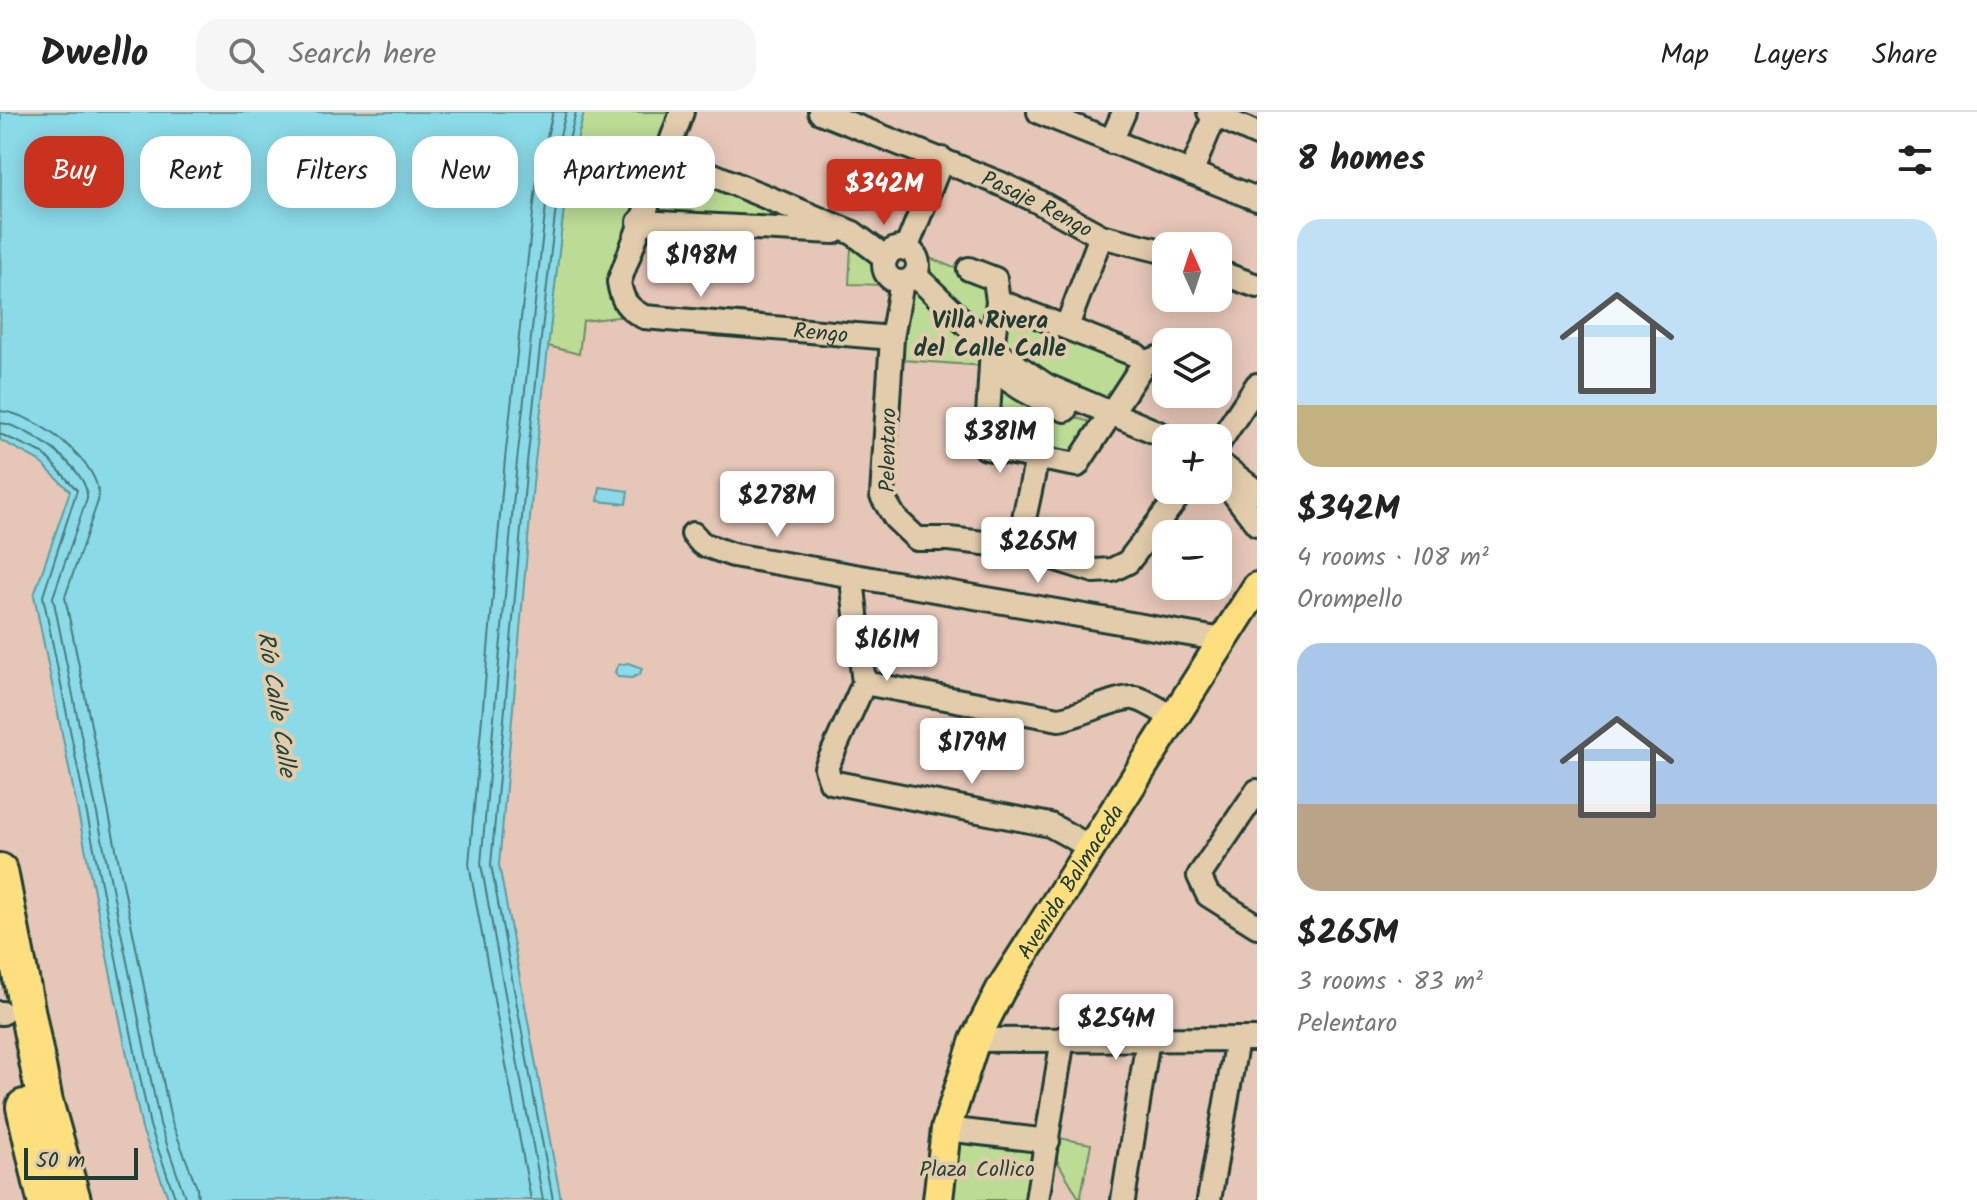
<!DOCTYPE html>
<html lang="en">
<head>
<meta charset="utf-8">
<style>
  :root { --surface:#fff; --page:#f6f6f6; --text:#222; --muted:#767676; --line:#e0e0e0; --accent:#c8321e }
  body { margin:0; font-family:Kalam,sans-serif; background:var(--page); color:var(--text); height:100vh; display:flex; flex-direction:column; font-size:30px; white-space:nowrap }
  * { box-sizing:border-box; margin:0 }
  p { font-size:26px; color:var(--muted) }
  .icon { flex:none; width:44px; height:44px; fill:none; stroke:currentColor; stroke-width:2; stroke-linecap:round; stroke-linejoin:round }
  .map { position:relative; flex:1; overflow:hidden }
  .details { display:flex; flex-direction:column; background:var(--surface); width:720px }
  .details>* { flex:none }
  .hud { position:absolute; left:24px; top:24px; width:760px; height:72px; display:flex; gap:16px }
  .needle { width:52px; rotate:357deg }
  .controls { position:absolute; left:1152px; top:120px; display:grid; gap:16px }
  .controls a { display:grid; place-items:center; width:80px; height:80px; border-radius:16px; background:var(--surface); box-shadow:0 4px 20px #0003; font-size:40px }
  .scale { position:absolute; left:24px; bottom:20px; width:114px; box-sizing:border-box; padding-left:8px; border:4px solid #1f3d34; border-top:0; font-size:22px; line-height:28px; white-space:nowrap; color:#1f3d34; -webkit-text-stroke:6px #e3ccac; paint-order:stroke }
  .price { position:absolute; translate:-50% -68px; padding:0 18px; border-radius:8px; background:#fff; color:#222; font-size:26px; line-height:52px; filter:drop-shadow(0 2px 4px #0008) }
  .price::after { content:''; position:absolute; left:50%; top:48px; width:24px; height:18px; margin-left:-12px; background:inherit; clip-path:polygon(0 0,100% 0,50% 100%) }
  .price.on { background:var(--accent); color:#fff }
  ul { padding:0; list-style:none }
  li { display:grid; align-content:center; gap:16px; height:424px; padding:0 40px }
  li span { display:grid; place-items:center; height:248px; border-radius:24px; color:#555 }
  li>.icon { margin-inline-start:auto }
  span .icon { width:144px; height:144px; fill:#fffc; stroke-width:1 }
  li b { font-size:34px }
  h2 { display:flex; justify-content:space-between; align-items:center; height:96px; padding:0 40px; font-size:34px }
  .chip { padding:0 28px; border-radius:24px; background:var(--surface); box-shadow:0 4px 20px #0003; font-size:28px; line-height:72px }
  .chip.on { background:var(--accent); color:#fff }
  header { display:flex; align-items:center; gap:48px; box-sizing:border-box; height:112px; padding:0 40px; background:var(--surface); border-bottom:2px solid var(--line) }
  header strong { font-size:38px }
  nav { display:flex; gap:44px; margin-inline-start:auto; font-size:28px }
  .search { width:560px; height:72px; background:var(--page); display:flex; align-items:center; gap:20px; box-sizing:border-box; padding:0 28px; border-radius:24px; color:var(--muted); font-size:30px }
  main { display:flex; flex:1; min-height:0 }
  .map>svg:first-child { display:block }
  .green { fill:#bcdc95; stroke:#6e8c64; stroke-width:2 }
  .water { fill:#8bdae8; stroke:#609ba0; stroke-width:2 }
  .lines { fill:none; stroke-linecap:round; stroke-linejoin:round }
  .shore { stroke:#4a7c7c; stroke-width:2 }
  .minor-casing { stroke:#1f3d34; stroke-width:28 }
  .major-casing { stroke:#1f3d34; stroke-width:34 }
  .highway-casing { stroke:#1f3d34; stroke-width:40 }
  .minor { stroke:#e3ccac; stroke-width:22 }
  .major { stroke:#fedf80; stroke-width:28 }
  .highway { stroke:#fedf80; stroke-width:34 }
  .labels { text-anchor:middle; stroke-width:8; stroke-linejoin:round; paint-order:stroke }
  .street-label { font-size:22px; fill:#1f3d34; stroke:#e3ccac }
  .park-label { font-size:22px; fill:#274539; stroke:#e3ccac }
  .neighbourhood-label { font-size:24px; font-weight:bold; fill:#1f3d34; stroke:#e3ccac }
  .water-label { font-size:24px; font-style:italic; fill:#24453d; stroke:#e3ccac }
</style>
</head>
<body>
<header>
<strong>Dwello</strong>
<div class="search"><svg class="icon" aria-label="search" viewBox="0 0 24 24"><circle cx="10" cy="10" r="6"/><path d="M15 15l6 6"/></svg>Search here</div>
<nav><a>Map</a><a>Layers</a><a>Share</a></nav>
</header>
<main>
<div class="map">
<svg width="1257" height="1088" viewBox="0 0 1257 1088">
  <rect width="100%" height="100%" fill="#e6c6b7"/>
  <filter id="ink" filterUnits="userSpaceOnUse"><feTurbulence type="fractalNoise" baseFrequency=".0125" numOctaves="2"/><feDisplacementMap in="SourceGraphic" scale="16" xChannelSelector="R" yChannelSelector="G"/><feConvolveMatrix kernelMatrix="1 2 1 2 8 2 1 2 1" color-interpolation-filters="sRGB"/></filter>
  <g filter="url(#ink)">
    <!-- green -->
    <g class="green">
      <polygon points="584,0 673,0 611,170 627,204 583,209 579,242 548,234 567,69"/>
      <polygon points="668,55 806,111 659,106 654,97"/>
      <polygon points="851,135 873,145 876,164 884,173 849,172"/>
      <polygon points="922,143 989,170 984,217 923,161"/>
      <polygon points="911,175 981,245 986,254 903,248 906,179"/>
      <polygon points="1002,195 1137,254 1111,294 1062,276 999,236"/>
      <path d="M 997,264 C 1028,284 1058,303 1095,311 L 1075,345 L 993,330 Z"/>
      <polygon points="1054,1025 1091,1032 1080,1088 1051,1038"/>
      <polygon points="947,1028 1036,1033 1030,1088 948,1088"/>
    </g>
    <!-- water -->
    <g class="water">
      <polygon points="1,0 584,0 567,69 535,350 499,753 561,1088 169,1088 142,1017 34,483 70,379 38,348 0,328"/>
      <polygon points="600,375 628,379 626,392 598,389"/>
      <polygon points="628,551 642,556 640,562 632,566 618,565 615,560 618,553"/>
    </g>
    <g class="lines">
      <!-- shore -->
      <g class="shore">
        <path d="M 0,299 C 34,301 105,351 98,389 L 65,485 L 171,1008 L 197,1076 L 198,1088"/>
        <path d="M 0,311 C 26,313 90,357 87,386 L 53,485 L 160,1012 L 186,1088"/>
        <polyline points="0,322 43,341 77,378 43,484 150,1014 176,1088"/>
        <polyline points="531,1088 469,752 505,347 537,66 553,0"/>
        <polyline points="543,1088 481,752 517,349 549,67 566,0"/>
        <polyline points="553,1088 491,753 527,350 559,68 576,0"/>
      </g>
      <!-- minor casing -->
      <g class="minor-casing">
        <g id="minor">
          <path id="s1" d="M 682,0 L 619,170 C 622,189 627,196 644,205 L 892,226"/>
          <path id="s2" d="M 820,0 L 999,71 L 1035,88 L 1101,124 L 1166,140"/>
          <polyline points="1039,0 1257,87"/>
          <polyline points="1209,0 1257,22"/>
          <polyline points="1111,30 1124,0"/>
          <polyline points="665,43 853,121 886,146"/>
          <polyline points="1191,61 1215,3"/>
          <polyline points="639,110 834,120"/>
          <circle cx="901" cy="153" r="17"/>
          <polyline points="906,137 942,47"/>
          <polyline points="969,157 995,167 998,189 992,237 986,336 1077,353 1144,251 1136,243 998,189"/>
          <polyline points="1218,160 1257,174"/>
          <polyline points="915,163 992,237 1047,274 1170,326"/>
          <polyline points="902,170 892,226 882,384 895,406 917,427 949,427 1018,435 1094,459 1112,458 1128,450 1183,378"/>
          <polyline points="1067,214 1101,124"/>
          <polyline points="1144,251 1166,243"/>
          <path d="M 991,254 C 1013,274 1037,287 1065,298"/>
          <polyline points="1218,332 1257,273"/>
          <polyline points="1218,350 1257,380"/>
          <polyline points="1218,361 1257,412"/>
          <polyline points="693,422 702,432 733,443 1223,528"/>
          <polyline points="1018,435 1037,346"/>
          <polyline points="853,476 864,571 826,656 831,670 1050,713 1092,736"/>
          <path d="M 864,571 L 1059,607 C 1079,604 1119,584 1134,586 C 1147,588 1162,600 1174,606"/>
          <polyline points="1257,679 1199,764 1208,783 1257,814"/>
          <polyline points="0,901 2,901"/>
          <polyline points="975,928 1257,927"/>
          <polyline points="946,1017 1048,1029"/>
          <polyline points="1037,1088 1063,926"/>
          <polyline points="1123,1088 1148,927"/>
          <polyline points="1209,1088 1237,927"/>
        </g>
      </g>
      <!-- major casing -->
      <g class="major-casing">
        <g id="major">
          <path id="s3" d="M 938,1088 L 946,1017 L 975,928 L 1001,877 L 1257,475"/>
        </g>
      </g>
      <!-- highway casing -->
      <g class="highway-casing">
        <g id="highway">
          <polyline points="0,759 45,990 73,1088"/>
          <polyline points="24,995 45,1088"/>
        </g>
      </g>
      <!-- minor -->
      <use href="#minor" class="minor"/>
      <!-- major -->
      <use href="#major" class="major"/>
      <!-- highway -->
      <use href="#highway" class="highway"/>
    </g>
  </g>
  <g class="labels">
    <!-- street labels -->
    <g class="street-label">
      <text dy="8" stroke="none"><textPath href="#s2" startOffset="236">Pasaje Rengo</textPath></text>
      <text dy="8" stroke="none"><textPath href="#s1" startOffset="404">Rengo</textPath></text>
      <text transform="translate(887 338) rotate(-89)" y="8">Pelentaro</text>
      <text dy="8" stroke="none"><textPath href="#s3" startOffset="350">Avenida Balmaceda</textPath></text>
    </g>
    <!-- park labels -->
    <g class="park-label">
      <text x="977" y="1064">Plaza Collico</text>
    </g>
    <!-- neighbourhood labels -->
    <g class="neighbourhood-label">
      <text x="990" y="216">Villa Rivera<tspan x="990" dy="28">del Calle Calle</tspan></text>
    </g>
    <!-- water labels -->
    <g class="water-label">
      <text transform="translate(277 592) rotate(81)" y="8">Río Calle Calle</text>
    </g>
  </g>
</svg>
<div class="controls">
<a><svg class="needle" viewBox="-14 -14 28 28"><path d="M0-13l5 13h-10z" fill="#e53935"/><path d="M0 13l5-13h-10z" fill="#767676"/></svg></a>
<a><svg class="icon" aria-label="layers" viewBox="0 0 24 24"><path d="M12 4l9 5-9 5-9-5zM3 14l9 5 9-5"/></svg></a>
<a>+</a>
<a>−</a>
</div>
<div class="scale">50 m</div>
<b class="price on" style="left:884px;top:115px">$342M</b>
<b class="price" style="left:701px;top:187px">$198M</b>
<b class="price" style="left:1000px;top:363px">$381M</b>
<b class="price" style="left:777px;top:427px">$278M</b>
<b class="price" style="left:1038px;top:473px">$265M</b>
<b class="price" style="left:887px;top:571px">$161M</b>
<b class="price" style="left:972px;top:674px">$179M</b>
<b class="price" style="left:1116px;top:950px">$254M</b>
<div class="hud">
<a class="chip on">Buy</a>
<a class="chip">Rent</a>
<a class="chip">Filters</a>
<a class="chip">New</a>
<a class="chip">Apartment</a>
</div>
</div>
<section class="details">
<h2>8 homes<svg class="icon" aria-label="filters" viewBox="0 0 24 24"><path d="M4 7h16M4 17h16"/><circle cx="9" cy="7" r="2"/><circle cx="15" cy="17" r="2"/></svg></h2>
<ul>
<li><span style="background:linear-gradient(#bfe0f5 75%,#c2b280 0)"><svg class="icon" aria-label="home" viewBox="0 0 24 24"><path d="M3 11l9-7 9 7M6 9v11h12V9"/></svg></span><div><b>$342M</b><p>4 rooms · 108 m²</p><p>Orompello</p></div></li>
<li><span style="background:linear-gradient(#a9c7e8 65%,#b9a48a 0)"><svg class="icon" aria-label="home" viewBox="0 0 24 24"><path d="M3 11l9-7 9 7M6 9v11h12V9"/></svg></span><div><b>$265M</b><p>3 rooms · 83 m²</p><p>Pelentaro</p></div></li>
</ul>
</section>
</main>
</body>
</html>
